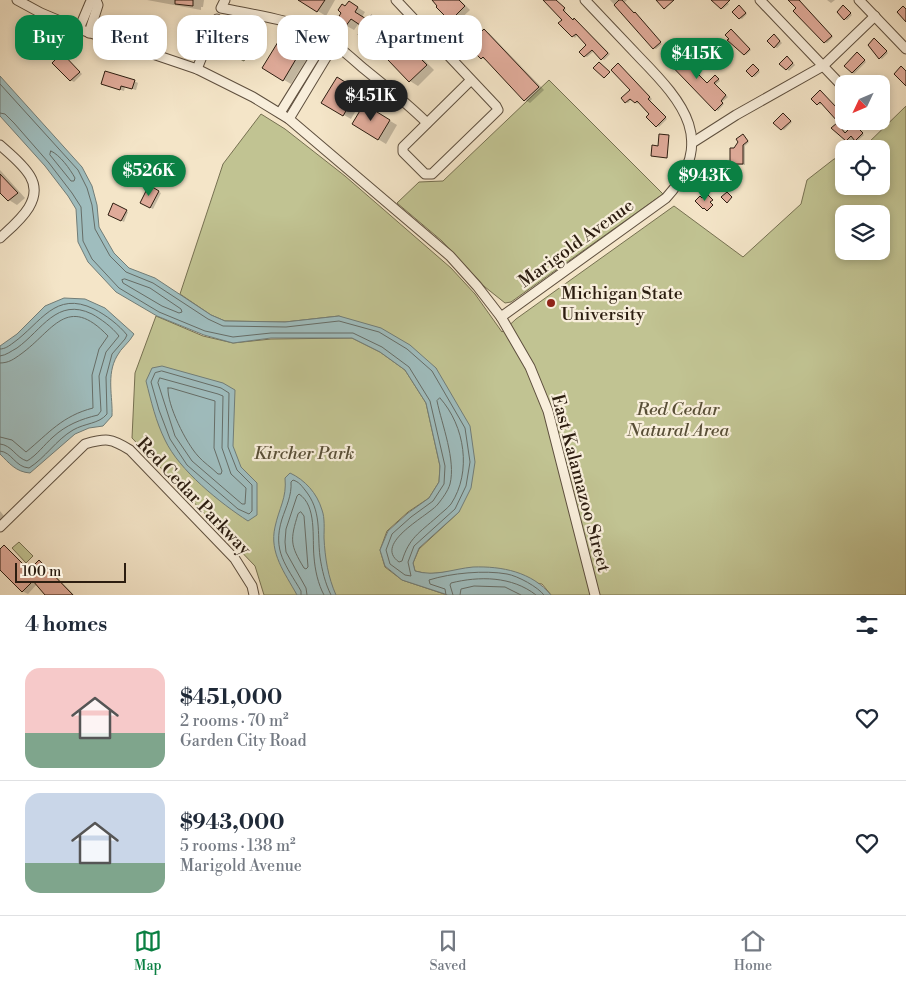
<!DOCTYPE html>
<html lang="en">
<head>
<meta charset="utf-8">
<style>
  :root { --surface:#fff; --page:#f6f6f7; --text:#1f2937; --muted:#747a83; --line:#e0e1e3; --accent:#0b8043 }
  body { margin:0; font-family:"Libre Bodoni",serif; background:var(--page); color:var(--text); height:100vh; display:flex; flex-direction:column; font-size:19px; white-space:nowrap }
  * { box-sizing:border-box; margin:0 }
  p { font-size:16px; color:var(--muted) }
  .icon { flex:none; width:28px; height:28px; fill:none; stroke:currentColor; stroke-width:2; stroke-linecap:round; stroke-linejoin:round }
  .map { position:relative; height:595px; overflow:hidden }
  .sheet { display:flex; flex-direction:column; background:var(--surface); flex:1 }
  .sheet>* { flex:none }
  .guide { position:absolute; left:15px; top:15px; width:500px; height:45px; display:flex; gap:10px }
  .needle { width:32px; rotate:226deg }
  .buttons { position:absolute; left:835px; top:75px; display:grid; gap:10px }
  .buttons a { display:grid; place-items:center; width:55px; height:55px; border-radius:10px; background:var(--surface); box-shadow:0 2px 8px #0003; font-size:25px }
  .scale { position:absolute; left:15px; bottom:12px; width:111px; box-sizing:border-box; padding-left:5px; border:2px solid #2c1d10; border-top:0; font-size:14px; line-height:18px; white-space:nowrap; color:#2c1d10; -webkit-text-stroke:4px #f8eedb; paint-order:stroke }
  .price { position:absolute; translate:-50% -42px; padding:0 11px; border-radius:18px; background:var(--accent); color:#fff; font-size:16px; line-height:32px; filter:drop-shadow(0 1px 2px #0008) }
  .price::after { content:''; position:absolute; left:50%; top:30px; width:15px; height:11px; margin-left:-8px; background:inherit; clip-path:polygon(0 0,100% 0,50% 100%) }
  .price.current { background:#222; color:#fff }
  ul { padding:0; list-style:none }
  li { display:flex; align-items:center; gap:15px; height:125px; padding:0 25px }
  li+li { border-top:1px solid var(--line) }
  li span { display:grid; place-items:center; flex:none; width:140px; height:100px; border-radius:15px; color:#555 }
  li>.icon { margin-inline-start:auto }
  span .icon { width:60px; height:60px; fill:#fffc; stroke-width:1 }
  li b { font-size:21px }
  h2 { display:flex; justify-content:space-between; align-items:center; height:60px; padding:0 25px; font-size:21px }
  .pill { padding:0 18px; border-radius:15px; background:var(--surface); box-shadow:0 2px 8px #0003; font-size:18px; line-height:45px }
  .pill.current { background:var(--accent); color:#fff }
  .dock { display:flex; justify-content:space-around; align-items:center; height:70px; border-top:1px solid var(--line); background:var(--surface); font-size:14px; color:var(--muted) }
  .dock a { display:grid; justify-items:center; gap:2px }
  .dock .current { color:var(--accent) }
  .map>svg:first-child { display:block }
  .green { fill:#c1c392; stroke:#767051; fill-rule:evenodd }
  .water { fill:#9fbdbe; stroke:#717d78 }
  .shadow { fill:#0003 }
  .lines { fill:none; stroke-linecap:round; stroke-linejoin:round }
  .shore { stroke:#666d67; stroke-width:1 }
  .building { fill:#e0ab9a; stroke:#2c1d10 }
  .minor-casing { stroke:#5e4f3e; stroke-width:11 }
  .minor { stroke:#f8eedb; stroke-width:9 }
  .poi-dot { fill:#8f2418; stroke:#f8eedb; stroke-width:2 }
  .labels { text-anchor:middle; stroke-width:4.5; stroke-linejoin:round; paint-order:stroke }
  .street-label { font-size:18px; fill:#2c1d10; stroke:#f8eedb }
  .poi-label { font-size:18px; fill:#2c1d10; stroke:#f8eedb; text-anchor:start }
  .park-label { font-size:18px; font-style:italic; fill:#594f37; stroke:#f8eedb }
</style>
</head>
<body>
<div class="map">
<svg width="906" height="595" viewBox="0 0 906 595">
  <rect width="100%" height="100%" fill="#f4e5c8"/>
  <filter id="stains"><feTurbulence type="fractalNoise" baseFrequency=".004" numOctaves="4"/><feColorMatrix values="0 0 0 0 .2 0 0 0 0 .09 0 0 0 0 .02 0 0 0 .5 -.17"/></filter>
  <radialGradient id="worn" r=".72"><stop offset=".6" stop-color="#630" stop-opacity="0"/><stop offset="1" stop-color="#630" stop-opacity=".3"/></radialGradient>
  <!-- green -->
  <g class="green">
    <polygon points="229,41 249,51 244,61 224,51"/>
    <polygon points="549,80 663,194 511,302 505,303 485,287 442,241 397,203 419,182 443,181"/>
    <path d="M 906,106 L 906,595 L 551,595 L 542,584 L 447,572 L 428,574 L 415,571 L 413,563 L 419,549 L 459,512 L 436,368 L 339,316 L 285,322 L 225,321 L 211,315 L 180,294 L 223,164 L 261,114 L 285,129 L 345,176 L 451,268 L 475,294 L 502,332 L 516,319 L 674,206 L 743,257 L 801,204 L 807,180 L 834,159 L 844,157 L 844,186 L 881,186 L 881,149 L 862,149 ZM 844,214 L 881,214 L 881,251 L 844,251 Z"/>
    <polygon points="156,316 203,336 233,343 271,339 352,338 380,352 405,370 426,403 440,466 439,482 429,498 408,512 387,531 380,550 385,567 402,580 447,595 264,595 255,566 132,438 135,373"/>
    <polygon points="19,542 33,556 26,563 12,548"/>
  </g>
  <!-- water -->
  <g class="water">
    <path d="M 0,76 L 82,167 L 92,186 L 97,205 L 99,227 L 114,253 L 129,268 L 155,278 L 211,315 L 225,321 L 285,322 L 339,316 L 381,328 L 410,345 L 436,368 L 470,426 L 475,462 L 471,488 L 459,512 L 419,548 L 413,563 L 415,571 C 436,577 452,569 473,567 C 502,566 532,572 551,595 L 448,595 L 402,580 L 385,566 L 380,550 L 388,531 L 408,513 L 429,498 L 439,482 L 440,466 L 426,403 L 405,370 L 380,352 L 352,338 L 271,338 L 233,343 L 204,335 L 157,316 L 116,292 L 88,262 L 78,242 L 76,209 L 68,196 L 45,166 L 0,116 Z"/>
    <path d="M 64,298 L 85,299 L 105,308 L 134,334 C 129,343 121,348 117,356 C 106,375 113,397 112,416 L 103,426 L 89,428 L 75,434 L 30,473 C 16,472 9,463 0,454 L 0,346 L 17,334 L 45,306 Z"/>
    <path d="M 162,366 L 223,383 L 235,390 L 233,446 L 241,467 L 257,483 L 257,515 L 248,521 C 220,503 179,470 165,440 C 156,422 151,401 146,381 L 152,368 Z"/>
    <path d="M 290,473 C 305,480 317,493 322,510 C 325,518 324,529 324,538 C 325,558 328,577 336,595 L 297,595 C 285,573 269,553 275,527 C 279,508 287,498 285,478 Z"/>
  </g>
  <!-- shadow -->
  <g class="shadow">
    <polygon points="147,0 204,0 203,7 201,7 201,10"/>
    <polygon points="300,0 335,0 326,16"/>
    <polygon points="434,0 460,0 470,10 456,23 450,20"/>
    <polygon points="545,0 556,0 566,10 564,12 574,21 576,21 610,54 604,60 594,51 587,57 585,56 581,52 588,45 578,34 575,38 560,23 564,20"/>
    <polygon points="610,0 627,0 624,3 646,24 645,25 662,44 656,49 654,48"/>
    <polygon points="713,0 724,0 729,4 723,9"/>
    <polygon points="789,0 801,0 800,1 833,37 827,43 825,42 798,8"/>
    <polygon points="827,0 835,0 831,3"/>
    <polygon points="349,2 365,12 362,17 368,21 379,21 404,37 392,55 359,35 365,27 359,23 354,30 338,21"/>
    <polygon points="739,7 747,14 742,19 740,18"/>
    <polygon points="846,8 852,15 847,20 845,19"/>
    <polygon points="182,19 187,19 187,25 182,24"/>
    <polygon points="732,30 751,50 746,55 745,54"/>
    <polygon points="484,31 489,33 544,90 530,103 525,100 488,60 487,61 482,58 469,45"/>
    <polygon points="776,37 782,43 777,48 775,47"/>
    <polygon points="877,41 888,53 882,59 880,58"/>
    <polygon points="278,44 306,60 291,84 264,68"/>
    <polygon points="406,45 414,50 434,70 418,86 410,81 390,60"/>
    <polygon points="691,54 695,58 691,62 699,71 697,73 708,84 717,78 720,81 715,85 728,97 722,102 724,104 718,111 664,56 679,62"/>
    <polygon points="62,55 82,74 74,82 70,80"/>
    <polygon points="860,55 866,62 854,74 852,72"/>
    <polygon points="789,59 795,65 789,71 781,64"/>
    <polygon points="620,66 652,99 650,101 667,119 659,127 651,114 639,102 637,104 632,99 628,103 626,102 631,90"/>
    <polygon points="755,67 760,72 755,77 753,76"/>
    <polygon points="337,79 365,95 351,119 323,103"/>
    <polygon points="134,81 138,83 136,90 125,87 124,91 102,84"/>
    <polygon points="881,88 888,95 881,102"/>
    <polygon points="813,99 837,109 844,112 844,120 841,122 839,121 822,103 820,105"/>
    <polygon points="365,106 397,125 386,144 353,124"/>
    <polygon points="786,116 792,122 784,130 782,129"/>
    <polygon points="839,126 846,134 856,127 864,135 853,145 840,133"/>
    <polygon points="743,136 749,142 745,146 745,165 734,165 731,164 735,149"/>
    <polygon points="0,170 25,198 17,205 9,200 0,191"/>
    <polygon points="149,187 161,193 153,209 141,203"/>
    <polygon points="114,205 128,212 124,222 109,214"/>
    <polygon points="0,511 4,516 0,520"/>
    <polygon points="4,547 9,550 30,571 39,561 44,564 74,595 47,595 37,584 28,594 22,591 0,567 0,551"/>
  </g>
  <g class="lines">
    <!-- shore -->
    <g class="shore">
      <polyline points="0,84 78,170 87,188 92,205 95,229 110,256 126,272 153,283 208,319 223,326 286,327 339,321 379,332 407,349 432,371 465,428 470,462 466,486 455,509 414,546 408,562 411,576 405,575 390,564 386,550 392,534 411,517 433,501 444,484 445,466 430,401 409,367 382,347 353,333 271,333 233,337 205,331 159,312 119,288 92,259 83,241 81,207 72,193 49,163 14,123 5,114 0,113"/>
      <path d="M 51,151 C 60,155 70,169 75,178 L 74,181 L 71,181 L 50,155 Z"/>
      <polygon points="125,279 150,288 181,309 182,312 179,313 162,306 123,283 122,280"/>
      <path d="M 0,349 C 5,349 9,346 13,343 C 41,323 55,290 94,309 C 106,315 119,325 127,335 L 125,339 L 112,354 L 106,377 L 107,414 C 99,424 85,423 73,430 C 56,440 45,458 29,468 C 15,467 12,452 0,451"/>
      <path d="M 0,356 C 7,355 11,351 17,348 C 42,330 57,297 92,314 C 101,319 112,327 119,336 L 106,352 L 99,376 L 101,411 L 98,415 C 81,419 66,425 53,437 C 44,445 37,455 27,461 C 16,458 12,445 0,444"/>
      <path d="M 0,363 C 9,363 14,359 21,354 C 53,331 67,293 108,336 L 99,349 L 92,375 L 93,408 C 62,416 49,433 26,452 L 12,440 L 0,437"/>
      <polygon points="162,371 221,388 229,393 228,447 237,470 252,485 252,511 249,514 238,509 187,465 170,439 159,410 151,382 155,373"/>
      <polygon points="160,378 218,394 223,396 222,448 231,474 246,488 245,504 242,504 192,461 175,436 158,383"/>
      <path d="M 168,388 L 171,388 L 215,401 L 214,448 L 222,471 L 221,474 L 218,474 C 212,468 203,462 198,456 C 186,443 167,405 168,388 Z"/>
      <path d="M 440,398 C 465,426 472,472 451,504 C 447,509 441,513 437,517 C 419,533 409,538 402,561 L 399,562 C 372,543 430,515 438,504 C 442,499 448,491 450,484 C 456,460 442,425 437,401 Z"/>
      <path d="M 301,512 L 304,516 L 308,567 L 306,569 L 304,568 C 290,545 290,540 298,514 Z"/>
      <path d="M 301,595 L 301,591 C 286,565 272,551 282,519 C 286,507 292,495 291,482 L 293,480 C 299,482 301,485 305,490 C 322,511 317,532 320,557 C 322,570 325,583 331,595"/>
      <path d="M 307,595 L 306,588 L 286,552 L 285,542 L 286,529 L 297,496 L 299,494 C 317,506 312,537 314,557 C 315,570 318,584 324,595"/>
      <path d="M 446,595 L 445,589 L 430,584 L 429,580 C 451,573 485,570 507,574 C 518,576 538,587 544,595"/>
      <path d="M 453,595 L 450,585 L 451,583 C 479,576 512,576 536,595"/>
      <polyline points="460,595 461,589 474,586 505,587 521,595"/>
    </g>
  </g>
  <!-- building -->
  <g class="building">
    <polygon points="175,0 193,0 193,6 175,4"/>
    <polygon points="298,0 325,0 317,12"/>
    <polygon points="432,0 459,0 465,6 450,21 436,7 437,6"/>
    <polygon points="543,0 556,0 565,8 563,10 573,20 574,18 608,53 601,60 592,50 584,57 579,52 586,45 576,34 572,37 558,23 562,20"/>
    <polygon points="619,0 622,0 634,13 635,12 661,42 653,49 614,5"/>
    <polygon points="656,0 674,0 664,9"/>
    <polygon points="711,0 730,0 721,9"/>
    <polygon points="788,0 799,0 832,36 824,43 793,11 796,8"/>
    <polygon points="349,1 358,7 355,12 368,20 371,15 396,31 383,52 358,35 363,27 351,19 345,27 336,21 341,13 338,10 342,4 345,6"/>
    <polygon points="739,5 746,13 739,19 732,12"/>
    <polygon points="843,5 851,13 844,20 837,12"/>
    <polygon points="903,6 906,9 906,22 897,12"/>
    <polygon points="484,29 539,87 524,101 483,57 481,59 467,45"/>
    <polygon points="731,29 750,49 744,55 727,40 729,39 725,35"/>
    <polygon points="774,34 780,41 774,48 767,41"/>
    <polygon points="874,38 887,51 879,59 868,45"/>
    <polygon points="278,42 299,54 283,81 262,68"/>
    <polygon points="406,44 427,65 409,82 388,60"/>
    <polygon points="669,50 679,61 689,51 694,57 690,61 698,70 696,72 707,83 715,75 719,79 714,83 726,95 721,101 723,103 715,111 662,56"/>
    <polygon points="857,52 865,60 852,73 844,66"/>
    <polygon points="62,53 80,72 70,81 52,63"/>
    <polygon points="787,56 793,63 786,70 779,64"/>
    <polygon points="599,62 610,72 604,78 593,68"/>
    <polygon points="618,63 650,97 648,99 666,117 656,127 646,117 649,114 637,101 635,103 630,99 625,103 621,98 630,90 611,70"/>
    <polygon points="753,64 759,70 752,77 746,71"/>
    <polygon points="901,66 906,71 906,86 894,74"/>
    <polygon points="105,71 135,80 132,89 121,86 120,90 101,84"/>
    <polygon points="337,77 358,90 343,116 321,103"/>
    <polygon points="820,90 837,108 839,106 844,111 844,117 838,122 820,102 817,105 811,99"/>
    <polygon points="364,104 390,120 378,140 352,124"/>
    <polygon points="783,113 791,121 781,130 773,123"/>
    <polygon points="837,123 845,133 854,124 863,133 855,141 851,136 846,141 831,128"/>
    <polygon points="659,134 669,135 667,158 651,156 652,145 658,146"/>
    <polygon points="743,134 748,141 743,145 743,164 730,164 730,148 734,148 738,142 736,139"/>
    <polygon points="0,174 18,193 8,201 0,193"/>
    <polygon points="149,185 159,191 150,208 140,203"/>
    <polygon points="727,192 732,197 727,203 721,197"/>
    <polygon points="707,194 713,200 710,202 713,205 707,211 704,208 703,209 695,201 700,196 702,198"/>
    <polygon points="113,203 127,210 121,221 108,215"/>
    <polygon points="4,545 29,570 39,560 73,595 45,595 33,581 22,592 0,570 0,549"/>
  </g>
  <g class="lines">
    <!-- minor casing -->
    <g class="minor-casing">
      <g id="minor">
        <polyline points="17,0 41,13 79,29 197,69 253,97 289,119 450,256 477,286 501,317 530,367 548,411 595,595"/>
        <path d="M 225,0 L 221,8 C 250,14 280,18 307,28 C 328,36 347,54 363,68 C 385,86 407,103 427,123"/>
        <polyline points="396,0 496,106 498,110 432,174 425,174 403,152 403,147 471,80"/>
        <polyline points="760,0 844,88"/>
        <polyline points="859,0 906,49"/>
        <polyline points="79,29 90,3 95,0"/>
        <polyline points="89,33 98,5 96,0"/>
        <polyline points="197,69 217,19"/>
        <polyline points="280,113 319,50 331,43"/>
        <polyline points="289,119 327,56 331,43"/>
        <polyline points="876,121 877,123"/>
        <polyline points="692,143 736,115 823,66 875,16"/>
        <path d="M 0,145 C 10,154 23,164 30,176 C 45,201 16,223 0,238"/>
        <path d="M 501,317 L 666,198 C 717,142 684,103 640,58 C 622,39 603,19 585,0"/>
        <path d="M 0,527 L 85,444 C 106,438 111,438 130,450 L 235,559 L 252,586 L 254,595"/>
      </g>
    </g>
    <!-- minor -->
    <use href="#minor" class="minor"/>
  </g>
  <!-- markers -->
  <circle class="poi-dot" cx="551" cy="303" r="5"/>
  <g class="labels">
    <!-- street labels -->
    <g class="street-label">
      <text transform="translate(576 243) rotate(-36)" y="6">Marigold Avenue</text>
      <text transform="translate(581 483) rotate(75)" y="6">East Kalamazoo Street</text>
      <text transform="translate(194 496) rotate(46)" y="6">Red Cedar Parkway</text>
    </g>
    <!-- poi labels -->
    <g class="poi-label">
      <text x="561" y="299">Michigan State<tspan x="561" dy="21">University</tspan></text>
    </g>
    <!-- park labels -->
    <g class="park-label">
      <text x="678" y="415">Red Cedar<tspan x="678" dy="21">Natural Area</tspan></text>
      <text x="304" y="459">Kircher Park</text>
    </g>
  </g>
  <rect width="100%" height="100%" filter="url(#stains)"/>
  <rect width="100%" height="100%" fill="url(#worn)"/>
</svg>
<div class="buttons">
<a><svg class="needle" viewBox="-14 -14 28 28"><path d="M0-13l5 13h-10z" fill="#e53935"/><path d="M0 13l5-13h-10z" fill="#747a83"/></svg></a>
<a><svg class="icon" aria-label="locate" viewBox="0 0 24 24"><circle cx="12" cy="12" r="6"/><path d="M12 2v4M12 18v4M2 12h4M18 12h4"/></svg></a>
<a><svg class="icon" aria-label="layers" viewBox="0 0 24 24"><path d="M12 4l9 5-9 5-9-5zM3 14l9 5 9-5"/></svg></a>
</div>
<div class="scale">100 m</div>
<b class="price" style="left:697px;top:80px">$415K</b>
<b class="price current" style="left:371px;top:122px">$451K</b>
<b class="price" style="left:149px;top:197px">$526K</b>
<b class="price" style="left:705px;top:202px">$943K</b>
<div class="guide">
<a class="pill current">Buy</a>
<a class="pill">Rent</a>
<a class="pill">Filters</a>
<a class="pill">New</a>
<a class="pill">Apartment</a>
</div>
</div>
<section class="sheet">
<h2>4 homes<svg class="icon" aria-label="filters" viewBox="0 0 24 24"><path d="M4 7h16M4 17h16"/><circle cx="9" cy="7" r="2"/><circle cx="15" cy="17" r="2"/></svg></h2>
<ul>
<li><span style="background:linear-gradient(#f6c9c9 65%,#7fa58c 0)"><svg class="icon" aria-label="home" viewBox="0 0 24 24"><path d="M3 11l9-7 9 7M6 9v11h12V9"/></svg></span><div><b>$451,000</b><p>2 rooms · 70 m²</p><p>Garden City Road</p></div><svg class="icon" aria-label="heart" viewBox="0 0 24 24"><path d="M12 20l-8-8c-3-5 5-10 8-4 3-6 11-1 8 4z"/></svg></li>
<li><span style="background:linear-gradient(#c9d6e8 70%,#7fa58c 0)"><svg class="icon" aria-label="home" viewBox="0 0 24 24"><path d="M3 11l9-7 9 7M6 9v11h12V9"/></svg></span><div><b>$943,000</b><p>5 rooms · 138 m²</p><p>Marigold Avenue</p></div><svg class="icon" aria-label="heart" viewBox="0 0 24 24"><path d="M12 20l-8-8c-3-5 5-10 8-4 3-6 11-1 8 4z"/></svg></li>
</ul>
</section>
<nav class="dock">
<a class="current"><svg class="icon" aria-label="map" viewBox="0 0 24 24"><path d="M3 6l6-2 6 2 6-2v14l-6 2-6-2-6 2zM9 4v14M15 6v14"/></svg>Map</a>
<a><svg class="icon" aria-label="saved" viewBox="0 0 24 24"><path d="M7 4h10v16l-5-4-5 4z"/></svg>Saved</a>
<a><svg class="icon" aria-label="home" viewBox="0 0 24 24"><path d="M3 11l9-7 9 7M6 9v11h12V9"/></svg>Home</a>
</nav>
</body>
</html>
